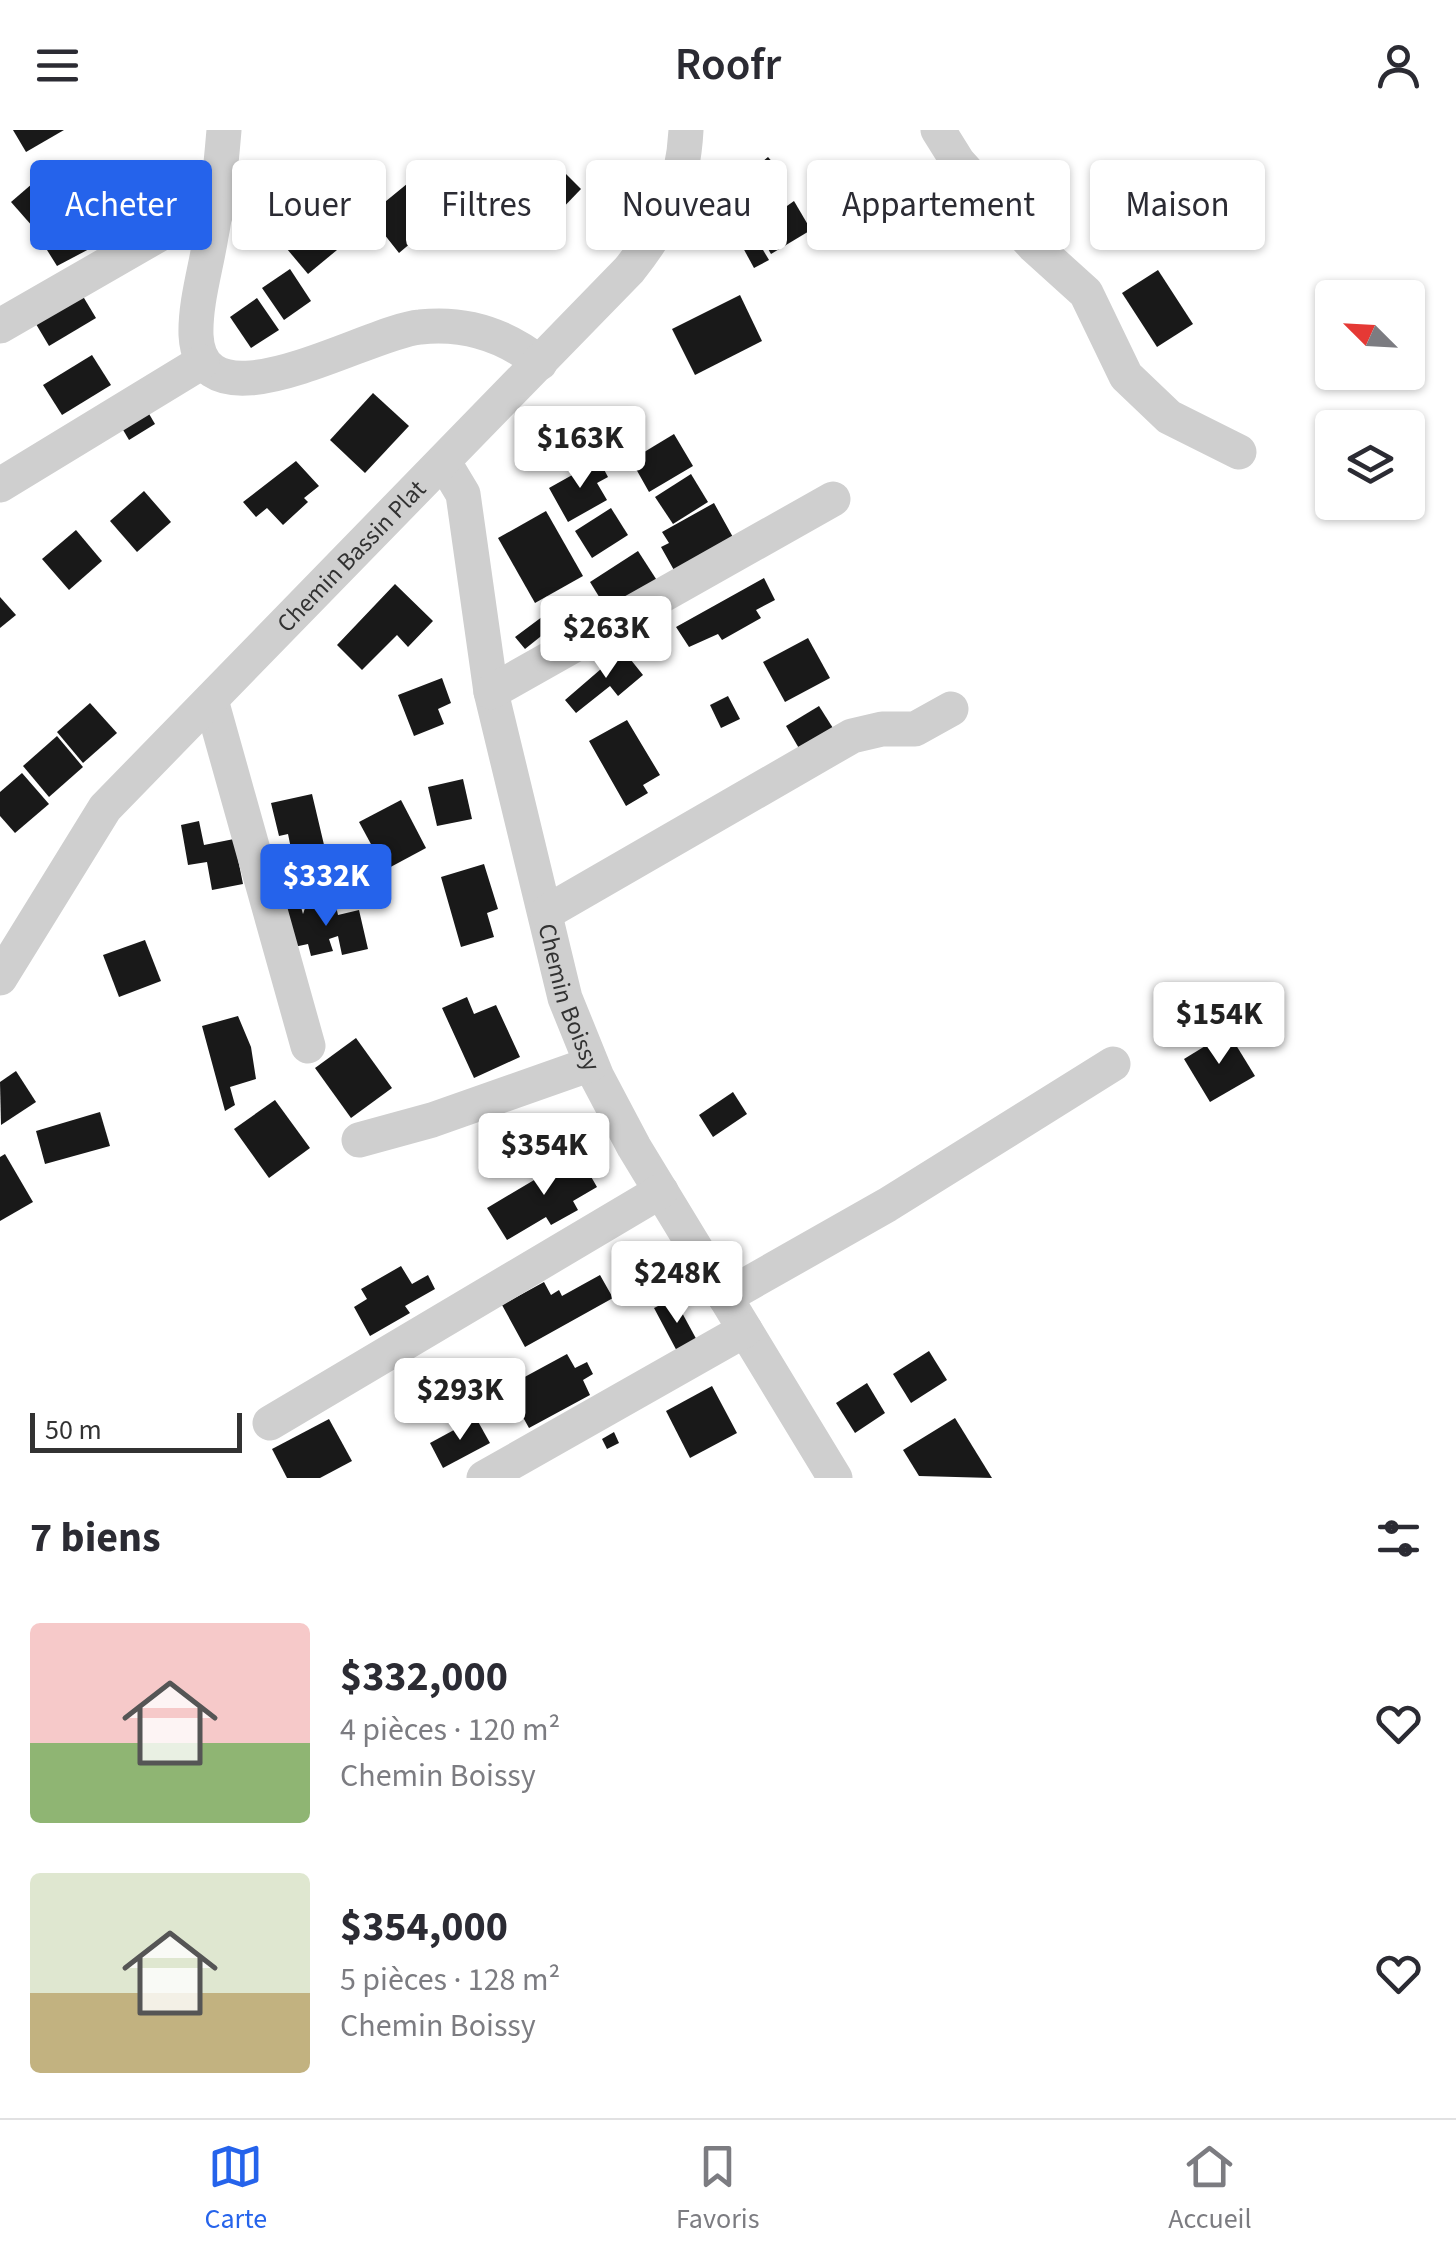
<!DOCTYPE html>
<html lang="fr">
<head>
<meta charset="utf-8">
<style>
  :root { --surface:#fff; --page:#f7f7f7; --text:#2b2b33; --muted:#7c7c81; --line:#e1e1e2; --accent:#2563eb }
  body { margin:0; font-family:"Source Sans 3",sans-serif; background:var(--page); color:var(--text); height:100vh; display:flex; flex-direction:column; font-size:38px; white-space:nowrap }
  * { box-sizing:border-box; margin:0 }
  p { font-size:32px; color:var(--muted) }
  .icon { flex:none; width:55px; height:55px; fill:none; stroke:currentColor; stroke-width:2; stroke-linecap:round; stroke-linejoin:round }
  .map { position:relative; height:1348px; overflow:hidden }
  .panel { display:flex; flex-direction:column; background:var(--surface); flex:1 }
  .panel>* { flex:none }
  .top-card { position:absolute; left:30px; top:30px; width:1398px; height:90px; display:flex; gap:20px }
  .needle { width:65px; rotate:294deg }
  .fabs { position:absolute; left:1315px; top:150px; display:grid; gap:20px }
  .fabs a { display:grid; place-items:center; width:110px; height:110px; border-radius:10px; background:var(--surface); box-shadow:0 2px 8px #0004; font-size:50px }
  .scale { position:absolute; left:30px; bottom:25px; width:212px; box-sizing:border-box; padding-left:10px; border:5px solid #323232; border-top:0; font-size:28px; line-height:35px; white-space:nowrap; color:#323232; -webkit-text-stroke:8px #fff; paint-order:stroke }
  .price { position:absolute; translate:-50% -85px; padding:0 22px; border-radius:10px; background:#fff; color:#222; font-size:32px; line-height:65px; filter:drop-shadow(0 2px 5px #0008) }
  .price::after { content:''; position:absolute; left:50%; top:60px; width:30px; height:22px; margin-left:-15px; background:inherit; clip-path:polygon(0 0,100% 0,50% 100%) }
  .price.selected { background:var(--accent); color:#fff }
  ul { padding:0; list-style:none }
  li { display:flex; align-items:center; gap:30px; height:250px; padding:0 30px }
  li span { display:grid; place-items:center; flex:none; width:280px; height:200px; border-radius:10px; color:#555 }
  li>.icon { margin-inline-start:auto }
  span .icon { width:120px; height:120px; fill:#fffc; stroke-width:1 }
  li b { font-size:42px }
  h2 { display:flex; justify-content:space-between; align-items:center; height:120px; padding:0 30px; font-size:42px }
  .pill { padding:0 35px; border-radius:10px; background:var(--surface); box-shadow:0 2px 8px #0004; font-size:35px; line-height:90px }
  .pill.selected { background:var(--accent); color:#fff }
  header { display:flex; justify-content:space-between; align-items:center; height:130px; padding:0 30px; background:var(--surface); font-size:45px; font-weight:600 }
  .menu { display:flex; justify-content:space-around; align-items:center; height:140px; border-top:2px solid var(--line); background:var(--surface); font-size:28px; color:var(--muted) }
  .menu a { display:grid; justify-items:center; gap:5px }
  .menu .selected { color:var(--accent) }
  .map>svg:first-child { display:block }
  .building { fill:#191919 }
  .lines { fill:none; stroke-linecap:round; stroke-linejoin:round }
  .minor { stroke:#cfcfcf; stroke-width:35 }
  .labels { text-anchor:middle; stroke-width:10; stroke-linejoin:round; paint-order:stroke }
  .street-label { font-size:25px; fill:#323232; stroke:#fff }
</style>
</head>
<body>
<header><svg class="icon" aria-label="menu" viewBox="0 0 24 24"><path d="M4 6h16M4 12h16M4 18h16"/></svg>Roofr<svg class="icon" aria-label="person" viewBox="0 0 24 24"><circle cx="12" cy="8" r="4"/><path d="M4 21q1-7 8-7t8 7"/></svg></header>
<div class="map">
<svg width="1456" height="1348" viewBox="0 0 1456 1348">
  <rect width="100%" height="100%" fill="#fff"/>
  <!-- building -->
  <g class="building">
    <polygon points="13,0 64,0 26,22"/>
    <polygon points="768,27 782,43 770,54 777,62 749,86 729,60"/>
    <polygon points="559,37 581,59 555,86 533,65"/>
    <polygon points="283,38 308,79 249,116 240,102 261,90 244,62"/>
    <polygon points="424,40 446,68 410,97 418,107 399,123 369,85"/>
    <polygon points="40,47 61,72 33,97 11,72"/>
    <polygon points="131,64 146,89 57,136 42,112"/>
    <polygon points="794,71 811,100 771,124 756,98"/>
    <polygon points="315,94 337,120 308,144 287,119"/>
    <polygon points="756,108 769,130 754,138 742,116"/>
    <polygon points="290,139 311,171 284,190 262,158"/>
    <polygon points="1158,140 1193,194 1157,217 1122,163"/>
    <polygon points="78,158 96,188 49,216 33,189"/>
    <polygon points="740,165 762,211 695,245 672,199"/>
    <polygon points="257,168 279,200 251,218 230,187"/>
    <polygon points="92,225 111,255 62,285 43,255"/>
    <polygon points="373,263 409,296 365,343 330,310"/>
    <polygon points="145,277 155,294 129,310 119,293"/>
    <polygon points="674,304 693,336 649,362 631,330"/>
    <polygon points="599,330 608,347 597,353 607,370 568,392 549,358"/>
    <polygon points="296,331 319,356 304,368 308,372 283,395 267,378 256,387 243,372"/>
    <polygon points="691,344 708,372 673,394 655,367"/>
    <polygon points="144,361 171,392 137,422 110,391"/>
    <polygon points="714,373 734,409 675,442 661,417 669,413 662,402"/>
    <polygon points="611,378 628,405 592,428 575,401"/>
    <polygon points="546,381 583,446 535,473 498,408"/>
    <polygon points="76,400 102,431 69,460 42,429"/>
    <polygon points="638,421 658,452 609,483 590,452"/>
    <polygon points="764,448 775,470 756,480 761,488 722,510 718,504 689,517 676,497"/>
    <polygon points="395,454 433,491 408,517 397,505 362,540 337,515"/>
    <polygon points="0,467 16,485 0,498"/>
    <polygon points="562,472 574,488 563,496 567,502 552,513 545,503 525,519 515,507"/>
    <polygon points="808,508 830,548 785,572 763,532"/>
    <polygon points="623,520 643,545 618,566 610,556 576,583 565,570"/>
    <polygon points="442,548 451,573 438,579 444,594 414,606 398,565"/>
    <polygon points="728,566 740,589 721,598 710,575"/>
    <polygon points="90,573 117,603 83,633 57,602"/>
    <polygon points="819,576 838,606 804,627 786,596"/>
    <polygon points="627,590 660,645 643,655 648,663 626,676 589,611"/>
    <polygon points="57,606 83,637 49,667 23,636"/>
    <polygon points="22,643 49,674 15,703 0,686 0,662"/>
    <polygon points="463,649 472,689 437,696 428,657"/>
    <polygon points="312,664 325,719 316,721 318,729 296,743 288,704 279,706 271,673"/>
    <polygon points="401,670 426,718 385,740 359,692"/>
    <polygon points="199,691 204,715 234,709 243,754 212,760 207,732 188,735 181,695"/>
    <polygon points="484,734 498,779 487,783 494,807 461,817 441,747"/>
    <polygon points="299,770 303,784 305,778 316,775 317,781 336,776 338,785 359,780 368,819 342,825 338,806 329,809 333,821 311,826 308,814 294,817 285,773"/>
    <polygon points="145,810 161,851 119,867 103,825"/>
    <polygon points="467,867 474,884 496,875 520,927 474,948 442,878"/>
    <polygon points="238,886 251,917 256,949 230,957 235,975 225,981 202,896"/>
    <polygon points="1228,902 1255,946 1210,972 1184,929"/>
    <polygon points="356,908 392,958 351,988 315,938"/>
    <polygon points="16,941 36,972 1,995 0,952"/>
    <polygon points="733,962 747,984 713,1007 699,985"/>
    <polygon points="275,970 310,1018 269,1048 234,999"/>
    <polygon points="100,982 110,1016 45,1034 36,1001"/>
    <polygon points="5,1024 33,1072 0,1091 0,1027"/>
    <polygon points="578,1024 597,1057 573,1071 578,1080 551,1095 546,1087 507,1110 487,1078"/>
    <polygon points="401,1136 412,1154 428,1145 435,1159 405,1176 410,1183 370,1206 354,1177 367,1169 361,1159"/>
    <polygon points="600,1145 613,1168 525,1217 502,1175 544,1152 551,1165 559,1160 562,1166"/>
    <polygon points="674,1168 699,1214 679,1225 654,1178"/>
    <polygon points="929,1221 947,1250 911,1273 893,1244"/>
    <polygon points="567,1224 575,1238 587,1232 593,1244 583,1250 590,1265 529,1298 506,1257"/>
    <polygon points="867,1253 885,1283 855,1303 836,1273"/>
    <polygon points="712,1256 737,1303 690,1328 666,1281"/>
    <polygon points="476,1288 490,1313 443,1338 430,1313"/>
    <polygon points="955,1288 992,1348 919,1346 903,1320"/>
    <polygon points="329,1289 352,1331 320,1348 287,1348 272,1319"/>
    <polygon points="614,1302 619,1313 607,1319 602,1309"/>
  </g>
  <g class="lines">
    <!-- minor -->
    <g class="minor">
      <path d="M 224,0 C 221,36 218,71 211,106 C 206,138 195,173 196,205 C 201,305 368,201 420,197 C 465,192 505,205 540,233"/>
      <polyline points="938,0 958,32 1034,116 1086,163 1126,246 1169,287 1239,322"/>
      <polyline points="0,196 179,93 216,83"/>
      <path id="s1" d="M 445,334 L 463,364 L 491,562 L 565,868 L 597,947 L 634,1017 L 835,1348"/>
      <polyline points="0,355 202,232"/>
      <polyline points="491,562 833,369"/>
      <polyline points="211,570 308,916"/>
      <polyline points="547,782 852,606 882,599 915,599 951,579"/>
      <path id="s2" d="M 0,848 L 105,678 L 629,140 C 665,95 683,58 686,0"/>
      <polyline points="359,1010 432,990 591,934"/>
      <polyline points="725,1167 887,1075 1113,934"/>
      <polyline points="270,1293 661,1061"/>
      <polyline points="484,1348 745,1200"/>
    </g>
  </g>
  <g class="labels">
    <!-- street labels -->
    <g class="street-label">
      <text dy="9" stroke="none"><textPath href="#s2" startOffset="552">Chemin Bassin Plat</textPath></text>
      <text dy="9" stroke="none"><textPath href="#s1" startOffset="550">Chemin Boissy</textPath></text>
    </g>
  </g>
</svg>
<div class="fabs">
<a><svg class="needle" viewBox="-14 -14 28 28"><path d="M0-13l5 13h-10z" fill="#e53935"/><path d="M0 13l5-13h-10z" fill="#7c7c81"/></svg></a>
<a><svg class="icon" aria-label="layers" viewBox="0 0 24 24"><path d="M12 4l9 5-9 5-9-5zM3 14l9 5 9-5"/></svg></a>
</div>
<div class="scale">50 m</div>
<b class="price" style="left:580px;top:361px">$163K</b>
<b class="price" style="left:606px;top:551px">$263K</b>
<b class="price selected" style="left:326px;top:799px">$332K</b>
<b class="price" style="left:1219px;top:937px">$154K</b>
<b class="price" style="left:544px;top:1068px">$354K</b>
<b class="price" style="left:677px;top:1196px">$248K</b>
<b class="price" style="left:460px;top:1313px">$293K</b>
<div class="top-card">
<a class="pill selected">Acheter</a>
<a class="pill">Louer</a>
<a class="pill">Filtres</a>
<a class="pill">Nouveau</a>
<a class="pill">Appartement</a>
<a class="pill">Maison</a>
</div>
</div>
<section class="panel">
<h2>7 biens<svg class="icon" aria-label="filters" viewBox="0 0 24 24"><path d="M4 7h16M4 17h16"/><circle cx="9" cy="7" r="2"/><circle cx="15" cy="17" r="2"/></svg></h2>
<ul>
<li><span style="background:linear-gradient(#f6c9c9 60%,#8fb573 0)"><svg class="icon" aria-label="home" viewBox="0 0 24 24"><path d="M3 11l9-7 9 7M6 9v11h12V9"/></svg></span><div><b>$332,000</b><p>4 pièces · 120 m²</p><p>Chemin Boissy</p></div><svg class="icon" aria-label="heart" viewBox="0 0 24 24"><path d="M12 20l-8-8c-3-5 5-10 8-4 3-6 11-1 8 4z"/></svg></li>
<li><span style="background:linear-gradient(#dfe7d0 60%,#c2b280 0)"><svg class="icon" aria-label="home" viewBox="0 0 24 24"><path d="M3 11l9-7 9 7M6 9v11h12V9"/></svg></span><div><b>$354,000</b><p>5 pièces · 128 m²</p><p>Chemin Boissy</p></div><svg class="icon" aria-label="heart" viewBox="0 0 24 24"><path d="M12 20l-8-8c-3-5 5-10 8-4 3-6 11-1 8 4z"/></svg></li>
</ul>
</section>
<nav class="menu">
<a class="selected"><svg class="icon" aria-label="map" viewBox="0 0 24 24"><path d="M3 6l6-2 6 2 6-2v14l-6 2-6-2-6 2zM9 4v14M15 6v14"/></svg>Carte</a>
<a><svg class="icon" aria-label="saved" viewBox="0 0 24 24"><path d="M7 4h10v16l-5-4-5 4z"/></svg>Favoris</a>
<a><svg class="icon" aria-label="home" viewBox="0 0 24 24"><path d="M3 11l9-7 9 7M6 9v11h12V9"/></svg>Accueil</a>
</nav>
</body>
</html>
